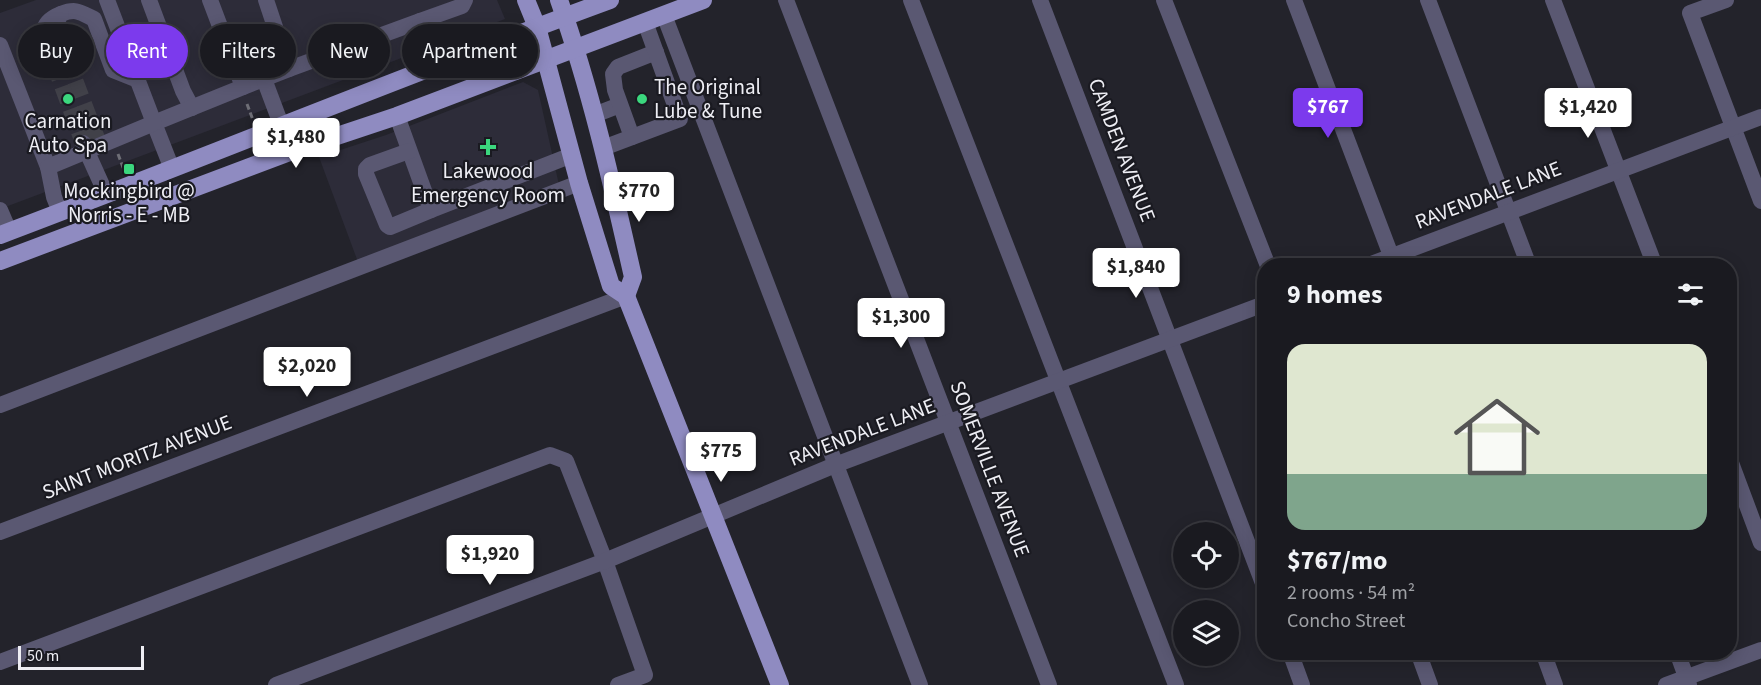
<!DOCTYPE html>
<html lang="en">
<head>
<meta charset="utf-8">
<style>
  :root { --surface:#1a1a20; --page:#232329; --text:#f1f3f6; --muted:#9fa1a5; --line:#38383e; --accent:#7c3aed }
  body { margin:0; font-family:"Source Sans 3",sans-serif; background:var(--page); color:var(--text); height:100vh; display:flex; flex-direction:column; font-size:22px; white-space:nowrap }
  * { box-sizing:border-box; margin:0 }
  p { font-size:20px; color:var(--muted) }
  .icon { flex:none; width:33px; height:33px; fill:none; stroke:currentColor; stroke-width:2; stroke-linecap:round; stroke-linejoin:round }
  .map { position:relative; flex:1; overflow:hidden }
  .details { position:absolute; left:1257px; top:258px; width:480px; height:402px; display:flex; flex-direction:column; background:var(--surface); border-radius:24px; box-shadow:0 3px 15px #0003,0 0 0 2px var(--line) }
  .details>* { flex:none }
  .top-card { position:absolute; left:18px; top:24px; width:570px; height:54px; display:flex; gap:12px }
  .tools { position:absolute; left:1173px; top:522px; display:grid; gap:12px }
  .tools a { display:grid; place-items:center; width:66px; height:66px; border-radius:50%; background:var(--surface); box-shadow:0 3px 15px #0003,0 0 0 2px var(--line); font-size:30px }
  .scale { position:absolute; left:18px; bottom:15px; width:126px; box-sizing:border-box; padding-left:6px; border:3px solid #eeeef4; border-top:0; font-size:16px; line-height:21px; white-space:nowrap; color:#eeeef4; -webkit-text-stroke:4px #1a1a21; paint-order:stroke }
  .price { position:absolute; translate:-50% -51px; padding:0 14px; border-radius:6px; background:#fff; color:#222; font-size:20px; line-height:39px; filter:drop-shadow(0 2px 3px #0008) }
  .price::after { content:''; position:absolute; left:50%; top:36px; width:18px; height:14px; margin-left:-9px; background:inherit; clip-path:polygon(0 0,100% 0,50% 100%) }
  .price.active { background:var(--accent); color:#fff }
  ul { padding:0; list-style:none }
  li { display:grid; align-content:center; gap:12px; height:318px; padding:0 30px }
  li+li { border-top:2px solid var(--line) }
  li span { display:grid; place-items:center; height:186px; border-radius:18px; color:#555 }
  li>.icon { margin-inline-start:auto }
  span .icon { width:108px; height:108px; fill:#fffc; stroke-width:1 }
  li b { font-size:26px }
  h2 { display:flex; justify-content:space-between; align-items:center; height:72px; padding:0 30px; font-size:26px }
  .chip { padding:0 21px; border-radius:27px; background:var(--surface); box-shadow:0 3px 15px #0003,0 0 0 2px var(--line); font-size:21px; line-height:54px }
  .chip.active { background:var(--accent); color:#fff }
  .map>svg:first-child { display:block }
  .built { fill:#2d2c39 }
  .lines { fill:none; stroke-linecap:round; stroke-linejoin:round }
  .minor-tunnel { stroke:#414149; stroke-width:16; stroke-dasharray:16 8; stroke-linecap:butt }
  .path { stroke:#6e6e76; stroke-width:3; stroke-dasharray:6 3; stroke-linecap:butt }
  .minor { stroke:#5a5872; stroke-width:16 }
  .major { stroke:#8f8bc1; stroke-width:18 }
  .poi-dot { fill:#3bd77e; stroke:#1a1a21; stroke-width:2 }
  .labels { text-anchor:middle; stroke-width:4.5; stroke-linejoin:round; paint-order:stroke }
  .poi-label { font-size:21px; fill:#eeeef4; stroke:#1a1a21 }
  .street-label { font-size:21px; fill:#eeeef4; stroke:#1a1a21 }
</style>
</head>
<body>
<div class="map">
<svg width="1761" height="685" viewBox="0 0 1761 685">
  <rect width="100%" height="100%" fill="#23232b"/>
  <!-- built -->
  <g class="built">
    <polygon points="36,0 497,0 505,19 0,209 0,13"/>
    <polygon points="523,82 538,90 559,185 358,262 319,157 386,135"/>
  </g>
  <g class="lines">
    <!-- minor-tunnel -->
    <g class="minor-tunnel">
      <polyline points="67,59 97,138"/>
      <polyline points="54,64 83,143"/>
    </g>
    <!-- path -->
    <g class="path">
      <polyline points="407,42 411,53 408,55 410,58"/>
      <polyline points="247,104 253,120"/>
      <polyline points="118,154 124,170"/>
    </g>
    <!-- minor -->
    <g class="minor">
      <polyline points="149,0 183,91 192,108"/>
      <polyline points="210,0 243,87 289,69"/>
      <polyline points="266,0 289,69 420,21"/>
      <polyline points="786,0 1049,685"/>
      <polyline points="911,0 1176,685"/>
      <polyline points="1040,0 1264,586"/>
      <polyline points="1164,0 1268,266"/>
      <polyline points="1294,0 1395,266"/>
      <polyline points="1428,0 1529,266"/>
      <polyline points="1553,0 1655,266"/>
      <polyline points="1726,0 1690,13 1761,201"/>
      <polyline points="664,15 920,685"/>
      <polyline points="0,45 48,167"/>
      <path d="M 67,59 L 56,23 L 61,14 C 76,8 80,12 94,19 L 113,70 L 138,80"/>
      <path d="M 54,64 C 46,43 33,25 61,14"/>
      <polyline points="437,65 420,21 462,6 465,0"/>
      <polyline points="264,79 282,127"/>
      <polyline points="594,115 620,105"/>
      <polyline points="397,116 431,210 572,155"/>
      <polyline points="632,137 615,90 613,74 618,67 656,52"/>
      <polyline points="83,143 106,194"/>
      <polyline points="603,148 680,119 645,22"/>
      <polyline points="409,151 370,165 366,169 366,174 387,225 390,227 431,210"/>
      <polyline points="172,169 154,123 243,87"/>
      <polyline points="0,210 9,231"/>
      <polyline points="60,212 54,197 48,167 154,123 107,0"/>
      <polyline points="1366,266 1761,117"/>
      <polyline points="0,405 579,183"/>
      <polyline points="1730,460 1761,543"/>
      <polyline points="0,532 626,296"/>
      <polyline points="1290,652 1302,685"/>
      <polyline points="1418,652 1430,685"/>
      <polyline points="1543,652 1555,685"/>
      <polyline points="1677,652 1689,685"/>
      <polyline points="0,662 550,455 566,461 605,561 645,675 618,685"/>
      <polyline points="276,685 605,561 835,465 1264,304"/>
      <polyline points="1666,685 1761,650"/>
    </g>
    <!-- major -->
    <g class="major">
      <polyline points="526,0 537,27 579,183 611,286 626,296 780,685"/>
      <path d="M 559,0 C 591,90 612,184 633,277 L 626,296"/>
      <path d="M 0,235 C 204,158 405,75 610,0"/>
      <polyline points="0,261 292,151 397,116 703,0"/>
    </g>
  </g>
  <!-- markers -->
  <g class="poi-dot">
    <circle cx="68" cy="99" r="6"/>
    <circle cx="642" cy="99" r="6"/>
    <path d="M485 138h6v6h6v6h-6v6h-6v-6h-6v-6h6z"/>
    <rect x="123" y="163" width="12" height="12" rx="3"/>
  </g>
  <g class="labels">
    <!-- poi labels -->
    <g class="poi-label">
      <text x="654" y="94" text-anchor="start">The Original<tspan x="654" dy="24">Lube &amp; Tune</tspan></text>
      <text x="68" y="128">Carnation<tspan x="68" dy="24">Auto Spa</tspan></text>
      <text x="488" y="178">Lakewood<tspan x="488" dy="24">Emergency Room</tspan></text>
      <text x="129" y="198">Mockingbird @<tspan x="129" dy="24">Norris - E - MB</tspan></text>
    </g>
    <!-- street labels -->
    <g class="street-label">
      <text transform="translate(1122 150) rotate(69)" y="7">CAMDEN AVENUE</text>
      <text transform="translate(1488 195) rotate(-21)" y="7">RAVENDALE LANE</text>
      <text transform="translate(862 432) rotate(-21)" y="7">RAVENDALE LANE</text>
      <text transform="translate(137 457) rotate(-21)" y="7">SAINT MORITZ AVENUE</text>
      <text transform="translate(990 469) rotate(69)" y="7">SOMERVILLE AVENUE</text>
    </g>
  </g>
</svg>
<div class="tools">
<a><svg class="icon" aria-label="locate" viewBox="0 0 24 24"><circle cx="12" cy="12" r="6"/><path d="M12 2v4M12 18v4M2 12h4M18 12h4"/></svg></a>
<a><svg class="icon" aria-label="layers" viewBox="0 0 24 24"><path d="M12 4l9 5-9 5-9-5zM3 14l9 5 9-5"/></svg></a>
</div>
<div class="scale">50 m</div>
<b class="price active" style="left:1328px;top:139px">$767</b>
<b class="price" style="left:1588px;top:139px">$1,420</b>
<b class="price" style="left:296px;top:169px">$1,480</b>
<b class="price" style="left:639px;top:223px">$770</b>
<b class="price" style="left:1136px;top:299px">$1,840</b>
<b class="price" style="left:901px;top:349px">$1,300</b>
<b class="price" style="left:307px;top:398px">$2,020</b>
<b class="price" style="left:721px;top:483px">$775</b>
<b class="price" style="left:490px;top:586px">$1,920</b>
<div class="top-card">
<a class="chip">Buy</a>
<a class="chip active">Rent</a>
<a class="chip">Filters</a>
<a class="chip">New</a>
<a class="chip">Apartment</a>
</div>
<section class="details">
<h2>9 homes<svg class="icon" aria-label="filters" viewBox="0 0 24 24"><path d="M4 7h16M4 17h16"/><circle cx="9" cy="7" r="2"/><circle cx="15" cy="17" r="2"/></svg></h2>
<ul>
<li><span style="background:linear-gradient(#dfe7d0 70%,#7fa58c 0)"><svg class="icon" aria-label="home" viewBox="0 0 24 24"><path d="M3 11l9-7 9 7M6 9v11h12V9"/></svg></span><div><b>$767/mo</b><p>2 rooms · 54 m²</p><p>Concho Street</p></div></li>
</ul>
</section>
</div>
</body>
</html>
